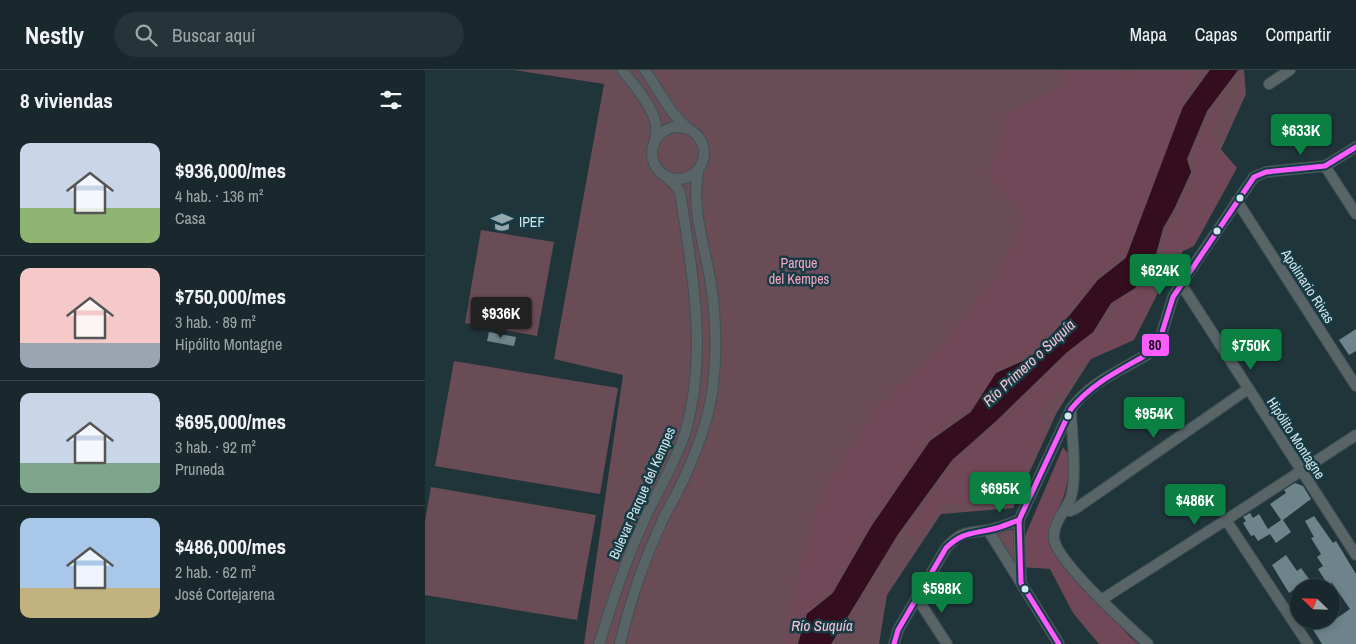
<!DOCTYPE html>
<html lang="es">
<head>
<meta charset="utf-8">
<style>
  :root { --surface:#18282c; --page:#253438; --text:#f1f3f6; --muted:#9fa6a9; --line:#364448; --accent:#0b8043 }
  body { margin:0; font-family:"Archivo Narrow",sans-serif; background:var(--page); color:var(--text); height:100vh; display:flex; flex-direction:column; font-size:19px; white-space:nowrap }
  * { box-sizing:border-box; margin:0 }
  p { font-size:16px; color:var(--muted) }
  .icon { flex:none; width:28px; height:28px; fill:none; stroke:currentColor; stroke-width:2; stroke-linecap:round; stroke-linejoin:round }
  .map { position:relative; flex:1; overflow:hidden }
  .side { display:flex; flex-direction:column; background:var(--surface); width:425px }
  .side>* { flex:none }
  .needle { width:32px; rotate:293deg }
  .tools { position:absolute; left:865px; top:509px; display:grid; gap:10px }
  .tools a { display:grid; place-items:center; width:50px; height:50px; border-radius:50%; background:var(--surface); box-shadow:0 2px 8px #0003,0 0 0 1px var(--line); font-size:25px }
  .price { position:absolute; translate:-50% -42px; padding:0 11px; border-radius:5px; background:var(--accent); color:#fff; font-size:16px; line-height:32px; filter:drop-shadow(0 1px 2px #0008) }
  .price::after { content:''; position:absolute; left:50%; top:30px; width:15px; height:11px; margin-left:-8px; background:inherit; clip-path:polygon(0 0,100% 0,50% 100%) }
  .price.current { background:#222; color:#fff }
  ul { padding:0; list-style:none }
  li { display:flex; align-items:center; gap:15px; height:125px; padding:0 20px }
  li+li { border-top:1px solid var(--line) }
  li span { display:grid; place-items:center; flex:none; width:140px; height:100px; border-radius:10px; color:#555 }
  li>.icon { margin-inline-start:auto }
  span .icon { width:60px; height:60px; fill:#fffc; stroke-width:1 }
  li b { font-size:21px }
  h2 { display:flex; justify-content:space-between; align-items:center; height:60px; padding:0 20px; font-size:21px }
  header { display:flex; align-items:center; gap:30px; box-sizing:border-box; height:70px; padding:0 25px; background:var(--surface); border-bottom:1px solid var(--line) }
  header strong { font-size:24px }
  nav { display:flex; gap:28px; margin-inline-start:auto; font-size:18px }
  .search { width:350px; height:45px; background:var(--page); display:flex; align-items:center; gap:12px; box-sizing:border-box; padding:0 18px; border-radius:28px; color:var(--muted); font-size:19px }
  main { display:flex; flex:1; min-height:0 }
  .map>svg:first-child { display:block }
  .green { fill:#6a4c57 }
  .forest { fill:#714857 }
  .water { fill:#340d1f }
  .building { fill:#6d848a }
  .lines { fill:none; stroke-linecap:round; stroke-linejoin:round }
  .minor-casing { stroke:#3f5055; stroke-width:12 }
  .minor { stroke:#596467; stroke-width:10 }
  .bus-1-casing { stroke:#163b45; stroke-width:9 }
  .bus-1 { stroke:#fe5cff; stroke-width:5 }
  .bus-dot { fill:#d2e6ec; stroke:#163b45; stroke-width:2 }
  .labels { text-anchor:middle; stroke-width:5; stroke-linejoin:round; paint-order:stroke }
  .poi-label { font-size:14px; fill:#d2e6ec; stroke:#163b45; text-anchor:start }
  .park-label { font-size:14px; fill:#faa6c0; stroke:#163b45 }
  .street-label { font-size:14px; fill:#d2e6ec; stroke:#163b45 }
  .water-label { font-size:15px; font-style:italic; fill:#f8c4d2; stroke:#163b45 }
  .line-badge { stroke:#163b45; stroke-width:2 }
  .pale-badge-label { font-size:14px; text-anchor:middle; font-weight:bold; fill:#111 }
</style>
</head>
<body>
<header>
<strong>Nestly</strong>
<div class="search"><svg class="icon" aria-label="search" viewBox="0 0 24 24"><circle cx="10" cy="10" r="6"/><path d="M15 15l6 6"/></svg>Buscar aquí</div>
<nav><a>Mapa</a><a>Capas</a><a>Compartir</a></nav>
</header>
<main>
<section class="side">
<h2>8 viviendas<svg class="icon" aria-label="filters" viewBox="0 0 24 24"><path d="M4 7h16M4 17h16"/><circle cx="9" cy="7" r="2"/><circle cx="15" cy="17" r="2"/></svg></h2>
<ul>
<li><span style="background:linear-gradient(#c9d6e8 65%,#8fb573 0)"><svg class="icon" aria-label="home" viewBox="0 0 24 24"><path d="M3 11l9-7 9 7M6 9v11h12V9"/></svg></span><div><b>$936,000/mes</b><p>4 hab. · 136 m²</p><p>Casa</p></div></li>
<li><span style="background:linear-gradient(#f6c9c9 75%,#9aa5b1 0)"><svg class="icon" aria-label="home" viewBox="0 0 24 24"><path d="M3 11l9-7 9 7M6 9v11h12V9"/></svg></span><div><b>$750,000/mes</b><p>3 hab. · 89 m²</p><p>Hipólito Montagne</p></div></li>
<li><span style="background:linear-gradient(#c9d6e8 70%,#7fa58c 0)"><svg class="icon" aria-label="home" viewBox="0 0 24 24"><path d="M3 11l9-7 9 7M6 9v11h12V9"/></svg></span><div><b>$695,000/mes</b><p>3 hab. · 92 m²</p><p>Pruneda</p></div></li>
<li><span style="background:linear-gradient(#a9c7e8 70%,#c2b280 0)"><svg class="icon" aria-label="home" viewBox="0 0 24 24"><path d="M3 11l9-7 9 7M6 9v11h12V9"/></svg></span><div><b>$486,000/mes</b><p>2 hab. · 62 m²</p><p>José Cortejarena</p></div></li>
</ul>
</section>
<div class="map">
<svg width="931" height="574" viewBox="0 0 931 574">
  <rect width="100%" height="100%" fill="#20353a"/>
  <!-- green -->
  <g class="green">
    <polygon points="89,0 785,0 758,37 701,188 673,210 645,245 605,288 572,303 546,342 505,371 446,457 408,523 382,544 373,574 159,574 198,305 129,289 179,14"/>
    <polygon points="813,0 819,0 821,24 749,183 676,273 632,342 588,438 516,444 462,525 454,574 406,574 473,464 527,390 572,350 642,282 668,262 686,233 710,218 731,184 738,158 749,139 766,102 761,89 782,41"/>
    <polygon points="56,160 129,172 112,266 40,253"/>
    <polygon points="29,291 193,318 175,424 10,396"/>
    <polygon points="6,417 171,445 152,550 0,525 0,451"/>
    <polygon points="592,459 593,502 569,463"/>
  </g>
  <!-- forest -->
  <g class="forest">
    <polygon points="637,0 700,0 710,9 706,0 771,0 772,9 759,31 701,183 673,205 645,240 605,283 572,298 546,337 505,366 446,452 408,518 382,539 369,574 360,574 379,479 398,421 447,343 521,271 571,207 600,150 564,104 582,45 638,16"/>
    <polygon points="801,23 786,68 812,98 769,176 758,181 737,215 709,270 657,293 637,325 629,325 615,343 620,358 585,433 518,434 493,468 480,462 534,388 579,348 648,280 674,260 692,232 716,217 737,183 744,157 755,138 772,100 768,87 788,40"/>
    <polygon points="638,377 643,384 645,394 644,407 639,426 627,452 635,489 705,567 714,574 674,574 648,543 625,499 595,497 597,473"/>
  </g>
  <!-- water -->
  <polygon class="water" points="785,0 813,0 782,41 762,89 766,102 749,139 738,158 731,184 710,218 686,233 668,262 642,282 572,350 527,390 473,464 406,574 373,574 382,544 408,523 446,457 505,371 546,342 571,303 605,288 645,245 673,210 701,188 758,37"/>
  <!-- building -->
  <g class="building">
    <polygon points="931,259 931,281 924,285 914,270"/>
    <polygon points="64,262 91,267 89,276 62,271"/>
    <polygon points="870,413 878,416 886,429 858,450 866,462 851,473 845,464 833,471 829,465 826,466 818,453 821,451 818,447 825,443 828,448 834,444 843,459 856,450 845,434 861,423 859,420"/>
    <polygon points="889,446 908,473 911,471 931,504 931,574 897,574 882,550 909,550 925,539 907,513 903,515 893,499 898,496 892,487 896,484 886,468 889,467 880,451"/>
    <polygon points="861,485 872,501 876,498 884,509 864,523 847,495"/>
  </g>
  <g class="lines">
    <!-- minor casing -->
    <g class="minor-casing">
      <g id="minor">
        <path d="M 197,0 C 208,13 229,38 231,55 C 232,60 230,66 230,71"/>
        <polyline points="220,0 247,42 262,58"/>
        <polyline points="844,14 865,0"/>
        <circle cx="253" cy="83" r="26"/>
        <polyline points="900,96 931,144"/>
        <polyline points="812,131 931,316"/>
        <polyline points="756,214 931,485"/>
        <path d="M 646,342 C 647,364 652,407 646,427 C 641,440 627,454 629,469 C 633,493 702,555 723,574"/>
        <polyline points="639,440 645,441 650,439 823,319"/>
        <path d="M 594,450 L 646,339 C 665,312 695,301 723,284 L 730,277 L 735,269 L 748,227 L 756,214 L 829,107 L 841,102 L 900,96 L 931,77"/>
        <polyline points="594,450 594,481 596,509"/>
        <polyline points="801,450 883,574"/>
        <polyline points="563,460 634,574"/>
        <polyline points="492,528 522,574"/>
        <polyline points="676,530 801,450 931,365"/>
        <path d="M 174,574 C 187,533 200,492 218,453 C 232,421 251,393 261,360 C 283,282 267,200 255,122 L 251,116 L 240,106"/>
        <path d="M 195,574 C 205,530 219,490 238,449 C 243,439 249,429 254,419 C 268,390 282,356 287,323 C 292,288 291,249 286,214 C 280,177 266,138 273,102"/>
        <path d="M 469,574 L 473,560 L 521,478 C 537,460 542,464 563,460 C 574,458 584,454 594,450"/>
      </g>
    </g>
    <!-- minor -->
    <use href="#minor" class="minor"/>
    <!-- bus-1 casing -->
    <g class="bus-1-casing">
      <g id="bus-1">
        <path d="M 594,450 L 646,339 C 667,313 695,300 723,284 L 735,269 L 748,227 L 829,107 L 841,102 L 900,96 L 931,77"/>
        <polyline points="594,450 596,513 634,574"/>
        <path d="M 469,574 L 473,560 L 521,478 C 537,462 547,464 568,459 C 577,457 585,453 594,450"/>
      </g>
    </g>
    <!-- bus-1 -->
    <use href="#bus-1" class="bus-1"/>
  </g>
  <!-- icons -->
  <defs>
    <g id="university-bare" transform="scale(1.725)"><path d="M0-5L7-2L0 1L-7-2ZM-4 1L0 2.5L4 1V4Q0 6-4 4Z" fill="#94a8ae" stroke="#163b45" stroke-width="2.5" paint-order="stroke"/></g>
  </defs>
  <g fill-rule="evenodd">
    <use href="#university-bare" x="77" y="152"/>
  </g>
  <!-- markers -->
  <g class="bus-dot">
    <circle cx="815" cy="128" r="4.5"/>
    <circle cx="792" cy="161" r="4.5"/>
    <circle cx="643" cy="346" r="4.5"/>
    <circle cx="600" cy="519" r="4.5"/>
  </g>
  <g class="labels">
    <!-- poi labels -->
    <g class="poi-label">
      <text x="94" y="157">IPEF</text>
    </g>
    <!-- park labels -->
    <g class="park-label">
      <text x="374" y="198">Parque<tspan x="374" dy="16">del Kempes</tspan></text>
    </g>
    <!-- street labels -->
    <g class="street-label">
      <text transform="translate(883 216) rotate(57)" y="5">Apolinario Rivas</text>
      <text transform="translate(871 368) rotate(57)" y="5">Hipólito Montagne</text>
      <text transform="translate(217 423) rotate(-66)" y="5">Bulevar Parque del Kempes</text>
    </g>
    <!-- water labels -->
    <g class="water-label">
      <text transform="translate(604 293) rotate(-43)" y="5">Río Primero o Suquía</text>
      <text x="397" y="561">Río Suquía</text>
    </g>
  </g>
  <rect class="line-badge" x="716" y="263" width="29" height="24" rx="5" fill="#fe5cff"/>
  <g class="pale-badge-label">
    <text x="730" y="280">80</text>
  </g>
</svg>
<div class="tools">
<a><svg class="needle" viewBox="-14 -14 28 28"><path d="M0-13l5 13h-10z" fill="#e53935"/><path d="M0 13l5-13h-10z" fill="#9fa6a9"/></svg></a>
</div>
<b class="price" style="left:876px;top:86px">$633K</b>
<b class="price" style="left:735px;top:226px">$624K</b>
<b class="price current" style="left:76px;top:269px">$936K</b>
<b class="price" style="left:826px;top:301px">$750K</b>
<b class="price" style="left:729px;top:369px">$954K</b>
<b class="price" style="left:575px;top:444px">$695K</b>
<b class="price" style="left:770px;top:456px">$486K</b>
<b class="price" style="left:517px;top:544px">$598K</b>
</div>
</main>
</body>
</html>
